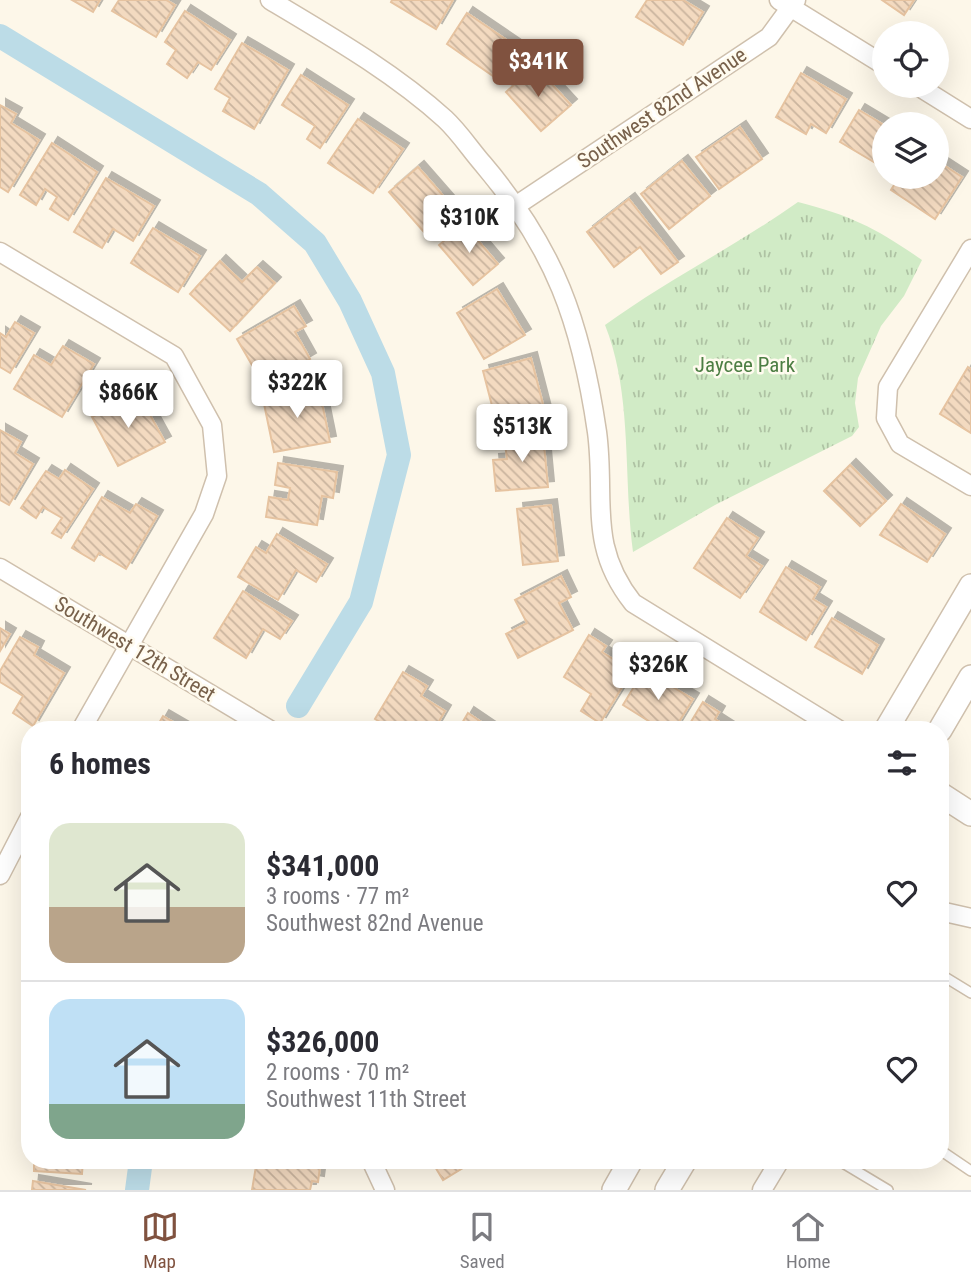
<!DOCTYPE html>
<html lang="en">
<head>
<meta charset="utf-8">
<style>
  :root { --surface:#fff; --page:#f7f7f7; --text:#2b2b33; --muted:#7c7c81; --line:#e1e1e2; --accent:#80523f }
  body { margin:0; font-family:"Roboto Condensed",sans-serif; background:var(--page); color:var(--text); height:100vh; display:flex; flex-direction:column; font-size:26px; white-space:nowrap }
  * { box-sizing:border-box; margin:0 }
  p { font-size:23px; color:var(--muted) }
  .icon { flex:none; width:38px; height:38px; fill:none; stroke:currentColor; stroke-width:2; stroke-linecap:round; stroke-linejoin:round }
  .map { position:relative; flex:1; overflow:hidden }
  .panel { position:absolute; left:21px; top:721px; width:928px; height:448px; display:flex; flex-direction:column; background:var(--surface); border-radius:28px; box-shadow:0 7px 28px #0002 }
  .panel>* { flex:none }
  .buttons { position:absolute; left:872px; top:21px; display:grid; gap:14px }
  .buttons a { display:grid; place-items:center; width:77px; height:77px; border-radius:50%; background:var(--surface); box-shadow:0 7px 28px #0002; font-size:35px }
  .price { position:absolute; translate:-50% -60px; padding:0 16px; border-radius:7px; background:#fff; color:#222; font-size:23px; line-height:46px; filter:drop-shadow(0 2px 4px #0008) }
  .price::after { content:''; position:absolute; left:50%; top:42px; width:21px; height:16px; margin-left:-10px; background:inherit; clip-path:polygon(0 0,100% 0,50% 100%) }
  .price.current { background:var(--accent); color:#fff }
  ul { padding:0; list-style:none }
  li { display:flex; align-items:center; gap:21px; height:175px; padding:0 28px }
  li+li { border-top:2px solid var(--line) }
  li span { display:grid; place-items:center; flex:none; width:196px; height:140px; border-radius:21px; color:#555 }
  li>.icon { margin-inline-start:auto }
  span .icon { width:84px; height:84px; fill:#fffc; stroke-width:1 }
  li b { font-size:30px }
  h2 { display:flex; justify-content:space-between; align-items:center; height:84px; padding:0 28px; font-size:30px }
  .tab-bar { display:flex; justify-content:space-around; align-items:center; height:98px; border-top:2px solid var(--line); background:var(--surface); font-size:19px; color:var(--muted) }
  .tab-bar a { display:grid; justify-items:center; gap:4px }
  .tab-bar .current { color:var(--accent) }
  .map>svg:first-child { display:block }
  .park { fill:url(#park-tufts) }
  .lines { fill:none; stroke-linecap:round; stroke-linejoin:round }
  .canal { stroke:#bcdce7; stroke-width:24 }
  .building { fill:url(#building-back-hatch); stroke:#e6c3a0; stroke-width:2; filter:url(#shadow) }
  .service-casing { stroke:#cfc0ad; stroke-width:12 }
  .minor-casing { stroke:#cfc0ad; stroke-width:21 }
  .tertiary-casing { stroke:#cfc0ad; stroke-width:26 }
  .service { stroke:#fff; stroke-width:9 }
  .minor { stroke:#fff; stroke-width:18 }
  .tertiary { stroke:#fff; stroke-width:23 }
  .labels { text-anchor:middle; stroke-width:5; stroke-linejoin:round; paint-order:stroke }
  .street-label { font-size:21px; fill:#78614b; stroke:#fffbef }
  .park-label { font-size:21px; fill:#4d7e43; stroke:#fffbef }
</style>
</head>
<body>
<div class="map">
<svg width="971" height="1190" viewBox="0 0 971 1190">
  <defs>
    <pattern id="park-tufts" width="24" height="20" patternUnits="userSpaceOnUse" patternTransform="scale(1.75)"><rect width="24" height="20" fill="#d1ebc6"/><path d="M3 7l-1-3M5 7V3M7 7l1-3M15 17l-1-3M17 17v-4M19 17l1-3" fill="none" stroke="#aec2a3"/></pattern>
    <pattern id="building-back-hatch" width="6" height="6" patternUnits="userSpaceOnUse" patternTransform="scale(1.75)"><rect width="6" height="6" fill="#f3dac0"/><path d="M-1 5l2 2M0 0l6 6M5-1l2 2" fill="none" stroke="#cab49e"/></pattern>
    <filter id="shadow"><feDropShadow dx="6" dy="-6" stdDeviation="0" flood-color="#0004"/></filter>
  </defs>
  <rect width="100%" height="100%" fill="#fdf7e9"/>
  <!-- park -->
  <path class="park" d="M 798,202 C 852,216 876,228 922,260 L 904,296 L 881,326 L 858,378 L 855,403 L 859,427 L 852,436 L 715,505 L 633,552 C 623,478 633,395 605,325 C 667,280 736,246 798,202 Z"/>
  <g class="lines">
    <!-- canal -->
    <g class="canal">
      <polyline points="0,36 259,194 315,243 350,301 383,373 399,455 361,602 298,706"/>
      <polyline points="137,1190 141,1160"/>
    </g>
  </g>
  <!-- building -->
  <g class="building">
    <polygon points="72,0 100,0 93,12"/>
    <polygon points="119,0 166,0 175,5 156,37 112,11"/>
    <polygon points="392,0 453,0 436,29 391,2"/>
    <polygon points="647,0 683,0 703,12 683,45 636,17"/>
    <polygon points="882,0 914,0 904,15"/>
    <polygon points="185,11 230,40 211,70 198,62 187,78 167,64 176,50 165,42"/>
    <polygon points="467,13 514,45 493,76 447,44"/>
    <polygon points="242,43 288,70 254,129 223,111 230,98 215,89"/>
    <polygon points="535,66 571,105 541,131 506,92"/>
    <polygon points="801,73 846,99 826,133 811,124 806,134 776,117"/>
    <polygon points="301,75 348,105 320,148 307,139 315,126 282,105"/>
    <polygon points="0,105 16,114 11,123 39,140 8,192 0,187"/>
    <polygon points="859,110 884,125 884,168 840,142"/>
    <polygon points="358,119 403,149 373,193 328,163"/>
    <polygon points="740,127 762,159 719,189 696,157"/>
    <polygon points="52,143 97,172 68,220 50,209 57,197 45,189 36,205 20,195"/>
    <polygon points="936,160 962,177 935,219 891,190 899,177 936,177"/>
    <polygon points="682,161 710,196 669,229 641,194"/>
    <polygon points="418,167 453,207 424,232 389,192"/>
    <polygon points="106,178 154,206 133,241 113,229 102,248 74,232"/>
    <polygon points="629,199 678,262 661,274 640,247 614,267 587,232"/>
    <polygon points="464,224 498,264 473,285 439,245"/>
    <polygon points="153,228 200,256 178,292 131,263"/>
    <polygon points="220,261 242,282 257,267 275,283 230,331 190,294"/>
    <polygon points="497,289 525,335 484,359 457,313"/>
    <polygon points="294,306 306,326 295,332 310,359 264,386 237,339"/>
    <polygon points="15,322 34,333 10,373 0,367 0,333 6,337"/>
    <polygon points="63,346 94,364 62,417 14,389 34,355 51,365"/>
    <polygon points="531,358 545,412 497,425 483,371"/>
    <polygon points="968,367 971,369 971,433 940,414"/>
    <polygon points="319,388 330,442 274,452 263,399"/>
    <polygon points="138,393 165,442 118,466 92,417"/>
    <polygon points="0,430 21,442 15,453 33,464 9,505 0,500"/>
    <polygon points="543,434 548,487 496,491 493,460 507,459 504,436"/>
    <polygon points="278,463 337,472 333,498 322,496 317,525 266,517 269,497 288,500 290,488 275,485"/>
    <polygon points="850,465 886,501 860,526 824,491"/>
    <polygon points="65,470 93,489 61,538 52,533 62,518 43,507 36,518 21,508 46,471 59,479"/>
    <polygon points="102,497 130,513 136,504 157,516 126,569 99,553 94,561 72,548"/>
    <polygon points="901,504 945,534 927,562 880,535"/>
    <polygon points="551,505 558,561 523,565 517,509"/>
    <polygon points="727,518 758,538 746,556 762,566 740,598 694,568"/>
    <polygon points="277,534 327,564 316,582 296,570 278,600 238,577 256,547 266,553"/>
    <polygon points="786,567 820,587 813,599 826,607 806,640 760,612"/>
    <polygon points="561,576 571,597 559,603 573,630 518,658 506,634 527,623 515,600"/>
    <polygon points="243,591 292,621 280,639 263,629 246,658 214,638"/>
    <polygon points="832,618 878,645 862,674 815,647"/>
    <polygon points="0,628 10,634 0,651"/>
    <polygon points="589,635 606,646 602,652 632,671 600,723 581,711 591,694 564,677"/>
    <polygon points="20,637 38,647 34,655 64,673 33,726 13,713 23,696 0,682 0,671"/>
    <polygon points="644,670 693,699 674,730 663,730 623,705"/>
    <polygon points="403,672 427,686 421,696 445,711 434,730 394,730 375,719"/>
    <polygon points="703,702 719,712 715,719 732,730 686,730"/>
    <polygon points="468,713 493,730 458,730"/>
    <polygon points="163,716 187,730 155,730"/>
    <polygon points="30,978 30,1005 26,1004"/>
    <polygon points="30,1051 30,1084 26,1052"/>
    <polygon points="34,1160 83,1160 82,1174 34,1171"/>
    <polygon points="257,1160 281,1160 320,1167 318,1182 312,1181 310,1190 252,1190"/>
    <polygon points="431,1160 476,1160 443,1180"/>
    <polygon points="33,1181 86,1190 32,1190"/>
  </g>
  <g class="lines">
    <!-- service casing -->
    <g class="service-casing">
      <g id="service">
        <polyline points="940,974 971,993"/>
        <polyline points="940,1150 971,1171"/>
        <polyline points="838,1160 888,1190"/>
      </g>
    </g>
    <!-- minor casing -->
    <g class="minor-casing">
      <g id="minor">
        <path d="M 270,0 C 330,36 393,72 445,119 C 459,132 470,149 483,164 C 555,249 581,322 597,432 C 606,499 587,545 633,603 L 839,730"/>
        <polyline points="779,0 884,65"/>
        <polyline points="918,86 971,119"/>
        <polyline points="517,205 769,37 796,0"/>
        <polyline points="971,249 888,387 886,418 900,444 971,486"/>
        <polyline points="0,252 174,356 212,425 217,476 204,514 81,730"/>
        <polyline points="0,568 270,730"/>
        <polyline points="0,875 30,817"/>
        <polyline points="940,911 971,918"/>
        <polyline points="371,1160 385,1190"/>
        <polyline points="762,1190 780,1160"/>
      </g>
    </g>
    <!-- tertiary casing -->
    <g class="tertiary-casing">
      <g id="tertiary">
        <polyline points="886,730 971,586"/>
        <polyline points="940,730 971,677"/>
        <polyline points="940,794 971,814"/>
        <polyline points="614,1190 631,1160"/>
        <polyline points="667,1190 685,1160"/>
      </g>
    </g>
    <!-- service -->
    <use href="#service" class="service"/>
    <!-- minor -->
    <use href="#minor" class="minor"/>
    <!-- tertiary -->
    <use href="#tertiary" class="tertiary"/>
  </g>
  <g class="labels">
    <!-- street labels -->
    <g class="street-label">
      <text transform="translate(662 108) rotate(-34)" y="7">Southwest 82nd Avenue</text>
      <text transform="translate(135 649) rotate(31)" y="7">Southwest 12th Street</text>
    </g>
    <!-- park labels -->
    <g class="park-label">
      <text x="745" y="372">Jaycee Park</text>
    </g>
  </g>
</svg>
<div class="buttons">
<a><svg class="icon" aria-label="locate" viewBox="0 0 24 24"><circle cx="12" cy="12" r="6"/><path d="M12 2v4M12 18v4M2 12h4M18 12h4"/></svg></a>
<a><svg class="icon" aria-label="layers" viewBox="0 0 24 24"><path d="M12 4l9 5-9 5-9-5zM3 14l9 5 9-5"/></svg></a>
</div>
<b class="price current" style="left:538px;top:99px">$341K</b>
<b class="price" style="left:469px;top:255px">$310K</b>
<b class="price" style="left:297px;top:420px">$322K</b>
<b class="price" style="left:128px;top:430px">$866K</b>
<b class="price" style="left:522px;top:464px">$513K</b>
<b class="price" style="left:658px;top:702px">$326K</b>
<section class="panel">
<h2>6 homes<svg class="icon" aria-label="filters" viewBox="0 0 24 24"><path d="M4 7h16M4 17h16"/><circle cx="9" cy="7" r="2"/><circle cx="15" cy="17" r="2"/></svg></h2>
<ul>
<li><span style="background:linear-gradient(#dfe7d0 60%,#b9a48a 0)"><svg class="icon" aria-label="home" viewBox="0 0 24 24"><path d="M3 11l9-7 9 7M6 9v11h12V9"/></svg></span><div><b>$341,000</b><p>3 rooms · 77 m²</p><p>Southwest 82nd Avenue</p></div><svg class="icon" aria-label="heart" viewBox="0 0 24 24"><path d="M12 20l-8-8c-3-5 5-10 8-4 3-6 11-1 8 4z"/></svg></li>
<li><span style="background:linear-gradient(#bfe0f5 75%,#7fa58c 0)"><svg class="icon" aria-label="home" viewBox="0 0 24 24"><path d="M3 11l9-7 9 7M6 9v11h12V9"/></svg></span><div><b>$326,000</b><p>2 rooms · 70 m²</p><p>Southwest 11th Street</p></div><svg class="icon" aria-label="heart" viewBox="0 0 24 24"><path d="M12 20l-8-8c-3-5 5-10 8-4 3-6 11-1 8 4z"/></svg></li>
</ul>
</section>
</div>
<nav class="tab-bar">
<a class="current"><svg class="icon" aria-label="map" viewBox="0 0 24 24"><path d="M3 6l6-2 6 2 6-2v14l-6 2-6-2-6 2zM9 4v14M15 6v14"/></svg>Map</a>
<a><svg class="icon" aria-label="saved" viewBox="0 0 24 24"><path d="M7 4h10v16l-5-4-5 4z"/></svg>Saved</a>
<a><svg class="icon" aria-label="home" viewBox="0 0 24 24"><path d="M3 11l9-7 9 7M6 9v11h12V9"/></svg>Home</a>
</nav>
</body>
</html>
